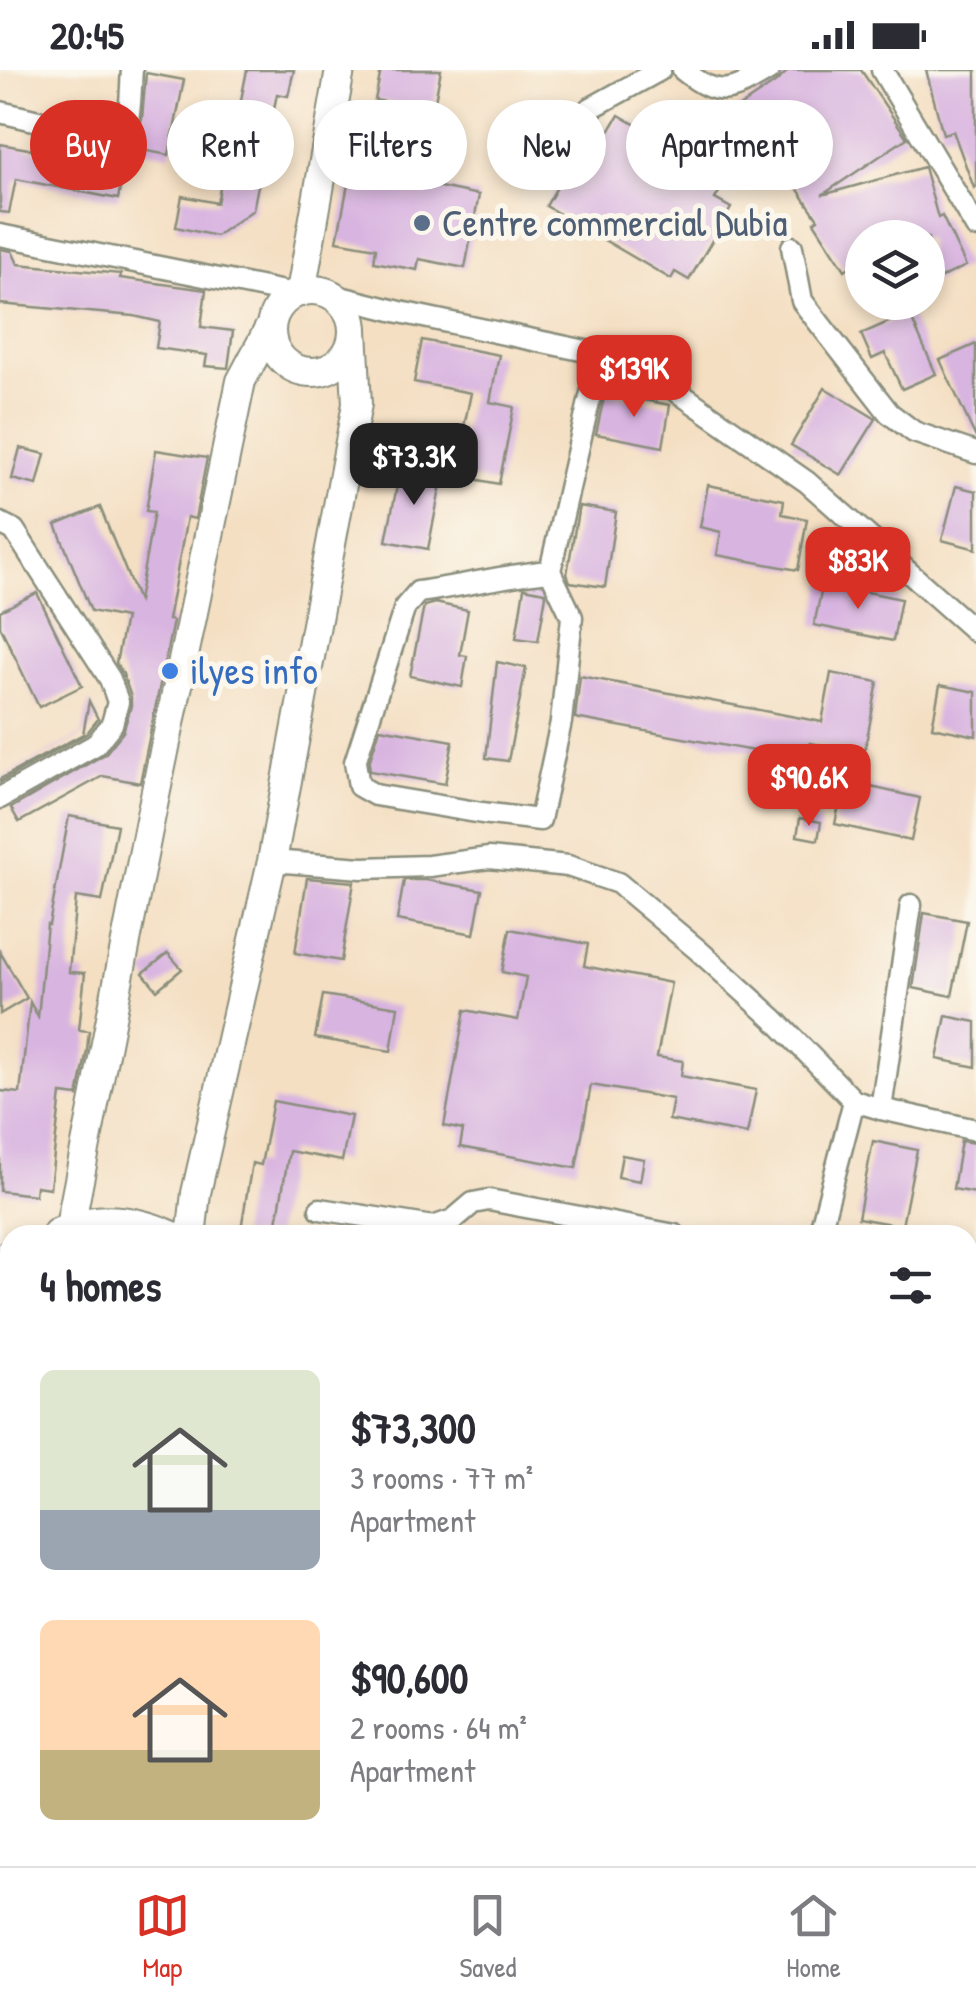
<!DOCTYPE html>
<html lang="en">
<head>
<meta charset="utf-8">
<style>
  :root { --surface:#fff; --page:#f7f7f7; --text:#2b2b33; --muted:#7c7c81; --line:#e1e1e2; --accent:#d93025 }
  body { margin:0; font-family:"Patrick Hand",sans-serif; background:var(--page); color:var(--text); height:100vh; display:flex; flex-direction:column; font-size:38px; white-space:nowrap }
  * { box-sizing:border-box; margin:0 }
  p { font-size:32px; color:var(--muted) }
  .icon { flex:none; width:55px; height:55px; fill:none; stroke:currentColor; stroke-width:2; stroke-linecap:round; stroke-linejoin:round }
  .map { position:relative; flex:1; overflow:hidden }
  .details { position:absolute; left:0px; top:1155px; width:978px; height:642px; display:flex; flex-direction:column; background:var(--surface); border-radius:30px 30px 0 0; box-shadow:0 5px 15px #0003 }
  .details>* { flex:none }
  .banner { position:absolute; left:30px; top:30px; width:918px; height:90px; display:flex; gap:20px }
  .fabs { position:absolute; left:845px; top:150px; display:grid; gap:20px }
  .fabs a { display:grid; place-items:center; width:100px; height:100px; border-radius:50%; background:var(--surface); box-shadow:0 5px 15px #0003; font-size:50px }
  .price { position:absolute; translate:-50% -85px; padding:0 22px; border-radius:20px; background:var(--accent); color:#fff; font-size:32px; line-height:65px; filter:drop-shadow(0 2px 5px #0008) }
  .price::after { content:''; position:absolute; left:50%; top:60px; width:30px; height:22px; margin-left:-15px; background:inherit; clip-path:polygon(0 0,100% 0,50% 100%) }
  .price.on { background:#222; color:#fff }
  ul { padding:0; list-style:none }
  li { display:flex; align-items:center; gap:30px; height:250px; padding:0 40px }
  li span { display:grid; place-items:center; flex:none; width:280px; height:200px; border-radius:15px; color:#555 }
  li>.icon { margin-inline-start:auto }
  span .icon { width:120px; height:120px; fill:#fffc; stroke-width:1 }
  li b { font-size:42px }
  h2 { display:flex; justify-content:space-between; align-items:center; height:120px; padding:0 40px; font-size:42px }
  .chip { padding:0 35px; border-radius:45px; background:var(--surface); box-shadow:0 5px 15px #0003; font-size:35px; line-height:90px }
  .chip.on { background:var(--accent); color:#fff }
  .status { display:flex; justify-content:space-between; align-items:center; height:70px; padding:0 50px; background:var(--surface); direction:ltr }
  .status svg { height:28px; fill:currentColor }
  .menu { display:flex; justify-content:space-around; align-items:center; height:140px; border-top:2px solid var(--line); background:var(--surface); font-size:28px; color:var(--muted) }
  .menu a { display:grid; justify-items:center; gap:5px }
  .menu .on { color:var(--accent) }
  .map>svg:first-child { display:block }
  .building { fill:#d8b4e0 }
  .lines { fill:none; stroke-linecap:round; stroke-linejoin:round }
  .street-casing { stroke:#8a8e7c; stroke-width:25 }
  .secondary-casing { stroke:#8a8e7c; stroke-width:32 }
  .street { stroke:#fff; stroke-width:20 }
  .secondary { stroke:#fff; stroke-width:28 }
  .service-dot { fill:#5c6f8a; stroke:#fbf7ec; stroke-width:4 }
  .shop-dot { fill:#3f7fe0; stroke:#fbf7ec; stroke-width:4 }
  .labels { text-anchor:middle; stroke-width:10; stroke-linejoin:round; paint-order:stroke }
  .service-label { font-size:38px; fill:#4e5e75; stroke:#fbf7ec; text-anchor:start }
  .shop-label { font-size:38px; fill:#366cbe; stroke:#fbf7ec; text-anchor:start }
</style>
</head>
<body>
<div class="status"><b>20:45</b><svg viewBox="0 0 49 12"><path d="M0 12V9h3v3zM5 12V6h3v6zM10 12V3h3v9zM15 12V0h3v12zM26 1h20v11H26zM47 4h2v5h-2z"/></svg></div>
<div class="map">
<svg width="976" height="1796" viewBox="0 0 976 1796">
  <rect width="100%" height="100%" fill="#fbf7ec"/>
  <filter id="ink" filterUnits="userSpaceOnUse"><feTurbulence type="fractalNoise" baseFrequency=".01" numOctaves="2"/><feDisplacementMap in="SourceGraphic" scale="20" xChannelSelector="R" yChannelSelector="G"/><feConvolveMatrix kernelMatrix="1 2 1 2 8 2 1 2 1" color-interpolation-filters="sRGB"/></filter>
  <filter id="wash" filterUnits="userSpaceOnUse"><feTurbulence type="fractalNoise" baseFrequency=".0048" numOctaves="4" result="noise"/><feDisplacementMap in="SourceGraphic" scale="40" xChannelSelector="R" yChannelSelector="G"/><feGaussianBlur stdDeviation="2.25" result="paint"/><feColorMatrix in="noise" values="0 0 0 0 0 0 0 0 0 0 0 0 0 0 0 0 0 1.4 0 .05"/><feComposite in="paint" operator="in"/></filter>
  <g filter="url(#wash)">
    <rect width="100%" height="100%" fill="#f4dfc3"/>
    <g id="blocks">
      <!-- building -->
      <g class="building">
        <polygon points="247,0 294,0 288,26 277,24 253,140 216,166 176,157 182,126 217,133 234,50 237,50"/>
        <polygon points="381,0 441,0 433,41 375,30"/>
        <polygon points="789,0 861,0 907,68 822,125 924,97 938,148 942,146 966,196 928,214 928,168 862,168 862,189 845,200 814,152 818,149 778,90 776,91 774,88 759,98 723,48 776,12"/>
        <polygon points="926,0 976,0 976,117 974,118 953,61 943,64"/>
        <polygon points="146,3 184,10 169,85 131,78 142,49"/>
        <polygon points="619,45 727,108 715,129 731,138 689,210 675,202 671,209 546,136 594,53 610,60"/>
        <polygon points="0,74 51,83 52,74 126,89 118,129 16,109 9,143 0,142"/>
        <polygon points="354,83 424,96 420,113 479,125 465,198 419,189 417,200 374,192 376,178 337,171"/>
        <polygon points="0,179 12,181 18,194 121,204 120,208 206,220 201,257 233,261 228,298 205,296 207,285 156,278 160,252 134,246 0,234"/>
        <polygon points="909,243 936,304 902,319 885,283 872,289 861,264"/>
        <polygon points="422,270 499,285 490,332 514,337 499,414 454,405 471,323 414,312"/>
        <polygon points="976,274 976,368 940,290"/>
        <polygon points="825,318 876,349 841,405 791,375"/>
        <polygon points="605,323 670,335 663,377 596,364"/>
        <polygon points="20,378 45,384 37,415 12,409"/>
        <polygon points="156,380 207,388 195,449 187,447 168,550 173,551 140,713 103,706 19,752 11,738 105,684 123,662 131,636 131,627 123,604 116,593 125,548 91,541 56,455 100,437 138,531 154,442 146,441"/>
        <polygon points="401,396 443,404 428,479 386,471"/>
        <polygon points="708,415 784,430 782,444 807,449 798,500 717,485 721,462 700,457"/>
        <polygon points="956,416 976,421 976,479 942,470"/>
        <polygon points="579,436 616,442 605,517 570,512 567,504"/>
        <polygon points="823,513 901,529 893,571 814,555"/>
        <polygon points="524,518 545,522 546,525 538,571 516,568"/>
        <polygon points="37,523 82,616 39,637 0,556 0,541"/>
        <polygon points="435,533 468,540 460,585 467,586 462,617 410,606 424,536"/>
        <polygon points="497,592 526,598 508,691 486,688"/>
        <polygon points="831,603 878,612 864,683 810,673 807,691 575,648 580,606 822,652"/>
        <polygon points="940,615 976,622 976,666 932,657"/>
        <polygon points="89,631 98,649 86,664 0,712 0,709 83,664"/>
        <polygon points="380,658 453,671 445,714 370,701 369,693"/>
        <polygon points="844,711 920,728 911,771 835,754"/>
        <polygon points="69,746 117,755 102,831 76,827 69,902 85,903 79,960 89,961 87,980 78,1026 61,1024 50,1118 36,1116 35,1125 0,1121 0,1021 20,1023 30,932 38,947 47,854 49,855"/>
        <polygon points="800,748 821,752 818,770 797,766"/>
        <polygon points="307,808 354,812 341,891 295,883"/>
        <polygon points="404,810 426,810 482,820 474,864 397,850"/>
        <polygon points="924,843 967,851 952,926 913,918"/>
        <polygon points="510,859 588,874 584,896 671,913 657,987 683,991 681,1006 756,1020 747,1064 669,1050 673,1029 591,1015 576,1098 460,1077 463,1060 444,1056 465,940 518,950 526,907 502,902"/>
        <polygon points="0,882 27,928 0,944"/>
        <polygon points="168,883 182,899 157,920 143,903"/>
        <polygon points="323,925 398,937 391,981 315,968"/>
        <polygon points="946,946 976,952 976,997 937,989"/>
        <polygon points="273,1031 351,1046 342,1091 289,1081 275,1165 240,1165 252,1093 261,1095"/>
        <polygon points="873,1071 917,1080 902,1156 858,1148"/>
        <polygon points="961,1071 976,1073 976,1123 953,1119"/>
        <polygon points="622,1085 644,1089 640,1111 618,1107"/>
      </g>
    </g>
  </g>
  <g filter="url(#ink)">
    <use href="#blocks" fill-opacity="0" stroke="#8a8e7c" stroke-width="2.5"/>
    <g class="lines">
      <!-- street casing -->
      <g class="street-casing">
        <g id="street">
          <path d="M 683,0 C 719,29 731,23 769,0"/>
          <polyline points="882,0 976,157"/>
          <path d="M 0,42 L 120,70 C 132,52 130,22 132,0"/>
          <polyline points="528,87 591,38 660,0"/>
          <polyline points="0,165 294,224"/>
          <polyline points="792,177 802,231 889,343 914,362 976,383"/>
          <polyline points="332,225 400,242 600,284 662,311 807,412 976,562"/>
          <polyline points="0,453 14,460 110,609 118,632 112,654 95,675 0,728"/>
          <path d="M 550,501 C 505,505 463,516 418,522 L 405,537 L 355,692 L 359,716 L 375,725 L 482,743 L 540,750 L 561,652 L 572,547 L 550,501 L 600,284"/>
          <polyline points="272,791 362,798 429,796 489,788 568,796 618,813 698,880 775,950 854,1031 881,1039 976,1060"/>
          <polyline points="881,1039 911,835"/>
          <polyline points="320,1139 433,1157 453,1150 473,1133 489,1130 675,1165"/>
          <polyline points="819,1165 854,1031"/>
          <polyline points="968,1782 976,1787"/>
          <polyline points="560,1788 562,1796"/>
          <polyline points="238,1796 251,1788"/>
        </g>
      </g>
      <!-- secondary casing -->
      <g class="secondary-casing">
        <g id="secondary">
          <circle cx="312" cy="261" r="41"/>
          <polyline points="301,222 340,0"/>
          <polyline points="70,1156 151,745 241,311 271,255"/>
          <path d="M 57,1163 C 94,1143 134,1149 171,1165"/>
          <polyline points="194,1165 192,1158 196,1123 272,791 357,334 353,260"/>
          <polyline points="0,1188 10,1185"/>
          <polyline points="0,1248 10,1250"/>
          <polyline points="968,1414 976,1416"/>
          <polyline points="968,1442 976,1444"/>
        </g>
      </g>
      <!-- street -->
      <use href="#street" class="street"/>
      <!-- secondary -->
      <use href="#secondary" class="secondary"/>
    </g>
  </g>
  <!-- markers -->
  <circle class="service-dot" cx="422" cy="153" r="10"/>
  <circle class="shop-dot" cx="170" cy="601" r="10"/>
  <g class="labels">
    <!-- service labels -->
    <g class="service-label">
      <text x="442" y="166">Centre commercial Dubia</text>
    </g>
    <!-- shop labels -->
    <g class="shop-label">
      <text x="190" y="614">ilyes info</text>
    </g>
  </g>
</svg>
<div class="fabs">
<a><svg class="icon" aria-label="layers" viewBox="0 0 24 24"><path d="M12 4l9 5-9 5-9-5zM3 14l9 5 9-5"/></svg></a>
</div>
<b class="price" style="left:634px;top:350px">$139K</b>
<b class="price on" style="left:414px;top:438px">$73.3K</b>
<b class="price" style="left:858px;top:542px">$83K</b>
<b class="price" style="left:809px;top:759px">$90.6K</b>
<div class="banner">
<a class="chip on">Buy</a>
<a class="chip">Rent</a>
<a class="chip">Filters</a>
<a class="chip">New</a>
<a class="chip">Apartment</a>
</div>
<section class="details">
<h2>4 homes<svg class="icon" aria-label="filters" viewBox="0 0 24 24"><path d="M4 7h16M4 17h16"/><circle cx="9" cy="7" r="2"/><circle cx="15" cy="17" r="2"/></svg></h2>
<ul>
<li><span style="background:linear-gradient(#dfe7d0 70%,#9aa5b1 0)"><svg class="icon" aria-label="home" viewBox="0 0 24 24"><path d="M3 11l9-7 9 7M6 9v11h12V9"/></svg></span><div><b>$73,300</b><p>3 rooms · 77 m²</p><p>Apartment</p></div></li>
<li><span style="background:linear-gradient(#ffd9b3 65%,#c2b280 0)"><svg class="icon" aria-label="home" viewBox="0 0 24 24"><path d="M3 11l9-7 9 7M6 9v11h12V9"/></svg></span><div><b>$90,600</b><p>2 rooms · 64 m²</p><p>Apartment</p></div></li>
</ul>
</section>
</div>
<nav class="menu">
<a class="on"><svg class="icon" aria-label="map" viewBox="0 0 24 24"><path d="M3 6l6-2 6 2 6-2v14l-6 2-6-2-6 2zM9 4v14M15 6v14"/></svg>Map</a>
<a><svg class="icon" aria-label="saved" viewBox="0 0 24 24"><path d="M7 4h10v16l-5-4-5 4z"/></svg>Saved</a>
<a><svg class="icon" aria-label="home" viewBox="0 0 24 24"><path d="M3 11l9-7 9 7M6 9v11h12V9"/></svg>Home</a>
</nav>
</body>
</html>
